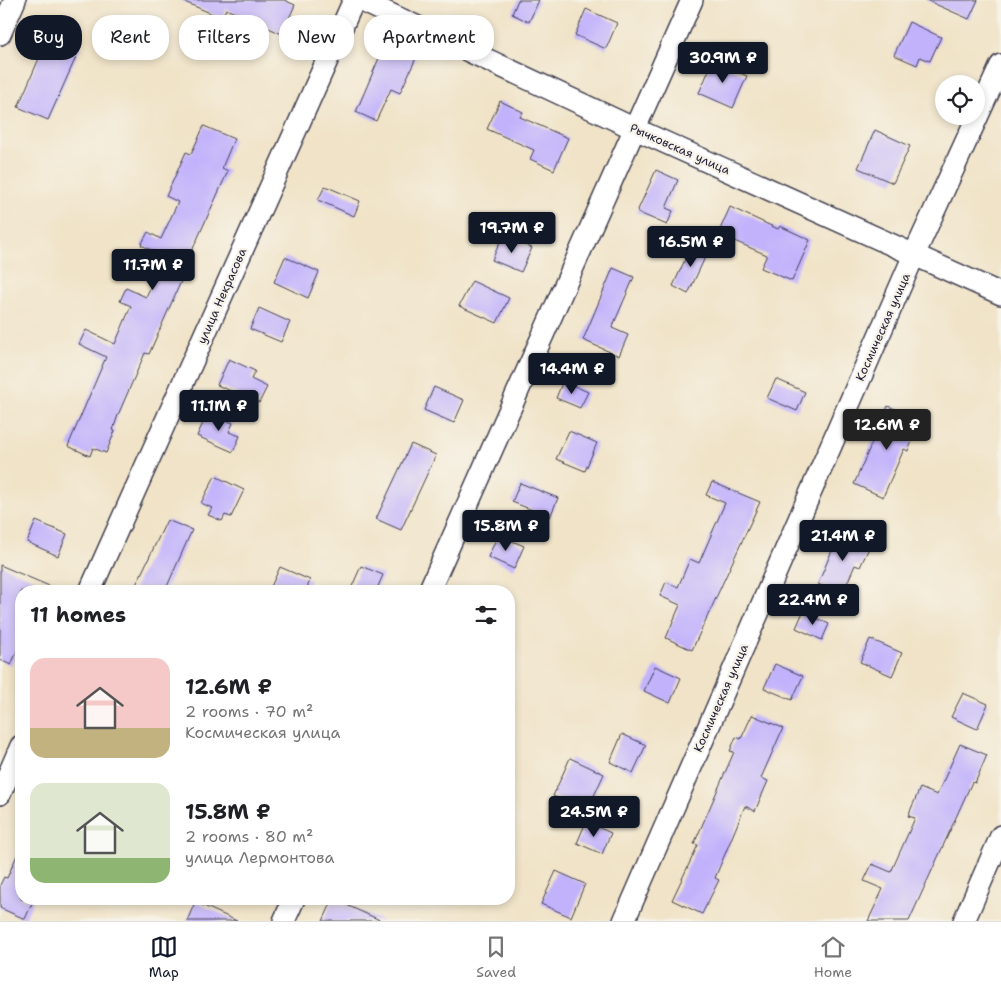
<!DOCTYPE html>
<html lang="en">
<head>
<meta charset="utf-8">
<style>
  :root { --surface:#fff; --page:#f2f2f2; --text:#202124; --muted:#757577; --line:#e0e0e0; --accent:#111827 }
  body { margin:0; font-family:"Shantell Sans",sans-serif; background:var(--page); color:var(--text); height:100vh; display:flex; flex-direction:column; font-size:19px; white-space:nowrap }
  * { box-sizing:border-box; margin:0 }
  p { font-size:16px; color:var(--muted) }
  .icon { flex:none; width:28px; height:28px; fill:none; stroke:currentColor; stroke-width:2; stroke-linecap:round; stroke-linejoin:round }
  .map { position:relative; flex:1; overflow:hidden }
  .drawer { position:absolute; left:15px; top:585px; width:500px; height:320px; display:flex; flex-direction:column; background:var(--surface); border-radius:20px; box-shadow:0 2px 8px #0003 }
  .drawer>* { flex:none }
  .guide { position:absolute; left:15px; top:15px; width:500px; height:45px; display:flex; gap:10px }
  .tools { position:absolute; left:935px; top:75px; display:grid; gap:10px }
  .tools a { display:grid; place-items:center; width:50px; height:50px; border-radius:50%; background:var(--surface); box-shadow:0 2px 8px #0003; font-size:25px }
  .price { position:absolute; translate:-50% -42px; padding:0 11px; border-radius:5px; background:var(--accent); color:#fff; font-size:16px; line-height:32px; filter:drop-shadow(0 1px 2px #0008) }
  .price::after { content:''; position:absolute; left:50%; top:30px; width:15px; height:11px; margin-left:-8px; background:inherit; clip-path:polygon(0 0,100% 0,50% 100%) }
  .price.selected { background:#222; color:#fff }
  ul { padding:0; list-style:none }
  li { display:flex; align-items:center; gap:15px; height:125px; padding:0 15px }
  li span { display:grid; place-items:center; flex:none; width:140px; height:100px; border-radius:15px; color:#555 }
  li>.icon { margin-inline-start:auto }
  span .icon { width:60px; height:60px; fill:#fffc; stroke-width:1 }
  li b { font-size:21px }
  h2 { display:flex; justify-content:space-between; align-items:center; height:60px; padding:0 15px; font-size:21px }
  .pill { padding:0 18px; border-radius:20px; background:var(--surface); box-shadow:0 2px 8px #0003; font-size:18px; line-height:45px }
  .pill.selected { background:var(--accent); color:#fff }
  .menu { display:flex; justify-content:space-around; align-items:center; height:70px; border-top:1px solid var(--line); background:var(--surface); font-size:14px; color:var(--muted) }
  .menu a { display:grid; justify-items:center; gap:2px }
  .menu .selected { color:var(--accent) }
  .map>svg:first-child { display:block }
  .building { fill:#c2b2fc }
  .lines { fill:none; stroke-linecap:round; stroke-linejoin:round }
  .minor-casing { stroke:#413f50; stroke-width:24 }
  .minor { stroke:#fff; stroke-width:21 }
  .labels { text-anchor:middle; stroke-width:4.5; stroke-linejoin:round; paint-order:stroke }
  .street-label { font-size:12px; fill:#22223b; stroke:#f7f3e8 }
</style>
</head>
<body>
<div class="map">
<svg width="1001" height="921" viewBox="0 0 1001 921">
  <rect width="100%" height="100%" fill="#f7f3e8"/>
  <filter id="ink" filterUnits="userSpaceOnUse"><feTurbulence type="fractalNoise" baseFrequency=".02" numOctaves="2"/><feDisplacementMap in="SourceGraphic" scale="10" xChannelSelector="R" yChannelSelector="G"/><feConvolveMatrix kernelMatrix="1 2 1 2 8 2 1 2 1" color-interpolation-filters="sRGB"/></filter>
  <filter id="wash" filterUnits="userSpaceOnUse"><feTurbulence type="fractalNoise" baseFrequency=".0096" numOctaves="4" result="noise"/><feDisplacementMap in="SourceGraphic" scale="20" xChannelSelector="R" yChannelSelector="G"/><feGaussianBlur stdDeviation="1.12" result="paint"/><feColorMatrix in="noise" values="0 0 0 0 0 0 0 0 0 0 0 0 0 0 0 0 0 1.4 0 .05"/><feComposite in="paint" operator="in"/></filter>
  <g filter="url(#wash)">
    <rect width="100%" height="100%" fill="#f0e3c7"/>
    <g id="blocks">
      <!-- building -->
      <g class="building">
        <polygon points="180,0 284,0 295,5 282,34 226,9 222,18"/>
        <polygon points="518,0 539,0 529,22 512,14"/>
        <polygon points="926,0 978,0 969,19"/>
        <polygon points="586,9 617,23 606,49 575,35"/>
        <polygon points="909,22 941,37 930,61 920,57 917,65 894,55"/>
        <polygon points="50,33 81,46 48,120 18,107"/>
        <polygon points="385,44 416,58 400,93 391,89 376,121 356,112"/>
        <polygon points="713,61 747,76 733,108 699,93"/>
        <polygon points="500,101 523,112 520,117 568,138 554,170 530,159 534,150 487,129"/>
        <polygon points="204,126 234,139 222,168 228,171 191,253 193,254 149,354 145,353 118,415 113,430 115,431 106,453 93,448 90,456 68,446 106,357 79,344 86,330 115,344 131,306 120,301 126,288 146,297 164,256 141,245 148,232 161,239 178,202 166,196 186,152 191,154"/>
        <polygon points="875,130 910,146 893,183 858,168"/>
        <polygon points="656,170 678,180 666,208 673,211 667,225 637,212"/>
        <polygon points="325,186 360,201 354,216 318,200"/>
        <polygon points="730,207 778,229 780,226 810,240 792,281 761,268 767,255 718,234"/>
        <polygon points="503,235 532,248 521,272 492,260"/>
        <polygon points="693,242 709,249 688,294 673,286"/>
        <polygon points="285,257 319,272 308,298 274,282"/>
        <polygon points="613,268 634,277 612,328 628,335 619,356 583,340"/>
        <polygon points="472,281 509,298 497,323 459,306"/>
        <polygon points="259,308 290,322 281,342 250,329"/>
        <polygon points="229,359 255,371 251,379 267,387 259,403 217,385"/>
        <polygon points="776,379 805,392 797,411 767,398"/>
        <polygon points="563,381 588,392 580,408 556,398"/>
        <polygon points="434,387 464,400 454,423 424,410"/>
        <polygon points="888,406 921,420 908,451 904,449 883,497 854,484"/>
        <polygon points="208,412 233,423 229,432 240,436 233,452 197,436"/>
        <polygon points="569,431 597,443 585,471 556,459"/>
        <polygon points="411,444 436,455 401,530 376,519"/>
        <polygon points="215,476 244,490 231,517 225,515 222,521 208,515 212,508 201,503"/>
        <polygon points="712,482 760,502 692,650 666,638 680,605 660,596 666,582 678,587 690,559 699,563 725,503 706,495"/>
        <polygon points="520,483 558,498 550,517 512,502"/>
        <polygon points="167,520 192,530 165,591 133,591"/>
        <polygon points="36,521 67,534 58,556 27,542"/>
        <polygon points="840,531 870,546 860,567 855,565 842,595 818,584"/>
        <polygon points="498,535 524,546 514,569 488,557"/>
        <polygon points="0,565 61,591 21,591 21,642 11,665 0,660"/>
        <polygon points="361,566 383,575 376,591 350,591"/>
        <polygon points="280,567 310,580 306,591 269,591"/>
        <polygon points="803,612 829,624 822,640 796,628"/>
        <polygon points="870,639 902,653 892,676 860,662"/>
        <polygon points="775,664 803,676 792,700 764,688"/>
        <polygon points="655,666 681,678 670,703 644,691"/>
        <polygon points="963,693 988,704 977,729 951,717"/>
        <polygon points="752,715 783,728 761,778 768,781 755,811 745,806 715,878 719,880 702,914 672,900 698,845 694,844 734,752 730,751 736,737 741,739"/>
        <polygon points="622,734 646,745 633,773 610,762"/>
        <polygon points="960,744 987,755 975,783 972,782 909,921 868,921 883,889 864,881 872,864 891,872 915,818 908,816 920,788 937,795"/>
        <polygon points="570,758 604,774 587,811 553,796"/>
        <polygon points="586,822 611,833 602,854 577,843"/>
        <polygon points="21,846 21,899 34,899 25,919 0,908 0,885 4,877 7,878"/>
        <polygon points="556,871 585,884 571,917 541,904"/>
        <polygon points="333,899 382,921 323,921"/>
        <polygon points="195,902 237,921 187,921"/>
      </g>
    </g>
  </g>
  <g filter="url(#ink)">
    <use href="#blocks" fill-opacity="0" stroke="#413f50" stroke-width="1"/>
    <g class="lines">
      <!-- minor casing -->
      <g class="minor-casing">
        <g id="minor">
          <polyline points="360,0 633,128 1001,294"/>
          <polyline points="0,34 15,0"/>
          <polyline points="90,591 354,0"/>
          <polyline points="429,591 692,0"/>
          <polyline points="0,794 21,746"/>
          <polyline points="284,921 294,899"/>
          <polyline points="624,921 914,255 1001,65"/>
          <polyline points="964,921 1001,836"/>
        </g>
      </g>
      <!-- minor -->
      <use href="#minor" class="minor"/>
    </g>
  </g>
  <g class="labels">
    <!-- street labels -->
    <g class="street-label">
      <text transform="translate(680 149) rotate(24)" y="4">Рычковская улица</text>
      <text transform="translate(222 296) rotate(-66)" y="4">улица Некрасова</text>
      <text transform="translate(883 327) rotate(-66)" y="4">Космическая улица</text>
      <text transform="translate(721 698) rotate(-66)" y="4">Космическая улица</text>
    </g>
  </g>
</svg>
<div class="tools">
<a><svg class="icon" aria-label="locate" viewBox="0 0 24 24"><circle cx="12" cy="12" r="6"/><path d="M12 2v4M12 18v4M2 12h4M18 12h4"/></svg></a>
</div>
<b class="price" style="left:723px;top:84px">30.9M ₽</b>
<b class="price" style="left:512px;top:254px">19.7M ₽</b>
<b class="price" style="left:691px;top:268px">16.5M ₽</b>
<b class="price" style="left:153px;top:291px">11.7M ₽</b>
<b class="price" style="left:572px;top:395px">14.4M ₽</b>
<b class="price" style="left:219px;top:432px">11.1M ₽</b>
<b class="price selected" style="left:887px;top:451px">12.6M ₽</b>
<b class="price" style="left:506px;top:552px">15.8M ₽</b>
<b class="price" style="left:843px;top:562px">21.4M ₽</b>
<b class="price" style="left:813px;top:626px">22.4M ₽</b>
<b class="price" style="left:594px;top:838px">24.5M ₽</b>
<div class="guide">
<a class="pill selected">Buy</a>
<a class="pill">Rent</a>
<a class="pill">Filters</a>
<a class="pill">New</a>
<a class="pill">Apartment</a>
</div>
<section class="drawer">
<h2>11 homes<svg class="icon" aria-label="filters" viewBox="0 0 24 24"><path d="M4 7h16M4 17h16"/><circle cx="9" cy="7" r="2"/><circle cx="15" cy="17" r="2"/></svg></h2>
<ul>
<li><span style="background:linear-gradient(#f6c9c9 70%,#c2b280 0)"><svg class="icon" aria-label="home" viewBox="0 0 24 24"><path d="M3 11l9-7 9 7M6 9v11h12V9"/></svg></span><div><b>12.6M ₽</b><p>2 rooms · 70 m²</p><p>Космическая улица</p></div></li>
<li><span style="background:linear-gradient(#dfe7d0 75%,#8fb573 0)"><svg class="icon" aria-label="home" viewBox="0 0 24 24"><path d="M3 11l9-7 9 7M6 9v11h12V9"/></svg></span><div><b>15.8M ₽</b><p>2 rooms · 80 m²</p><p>улица Лермонтова</p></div></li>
</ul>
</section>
</div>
<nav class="menu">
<a class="selected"><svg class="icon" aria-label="map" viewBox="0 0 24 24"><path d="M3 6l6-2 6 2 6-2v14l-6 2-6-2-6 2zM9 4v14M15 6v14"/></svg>Map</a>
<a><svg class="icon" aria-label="saved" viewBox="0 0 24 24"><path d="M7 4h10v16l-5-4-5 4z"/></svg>Saved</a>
<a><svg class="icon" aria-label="home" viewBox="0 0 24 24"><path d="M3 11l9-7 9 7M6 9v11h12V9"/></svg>Home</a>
</nav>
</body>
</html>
